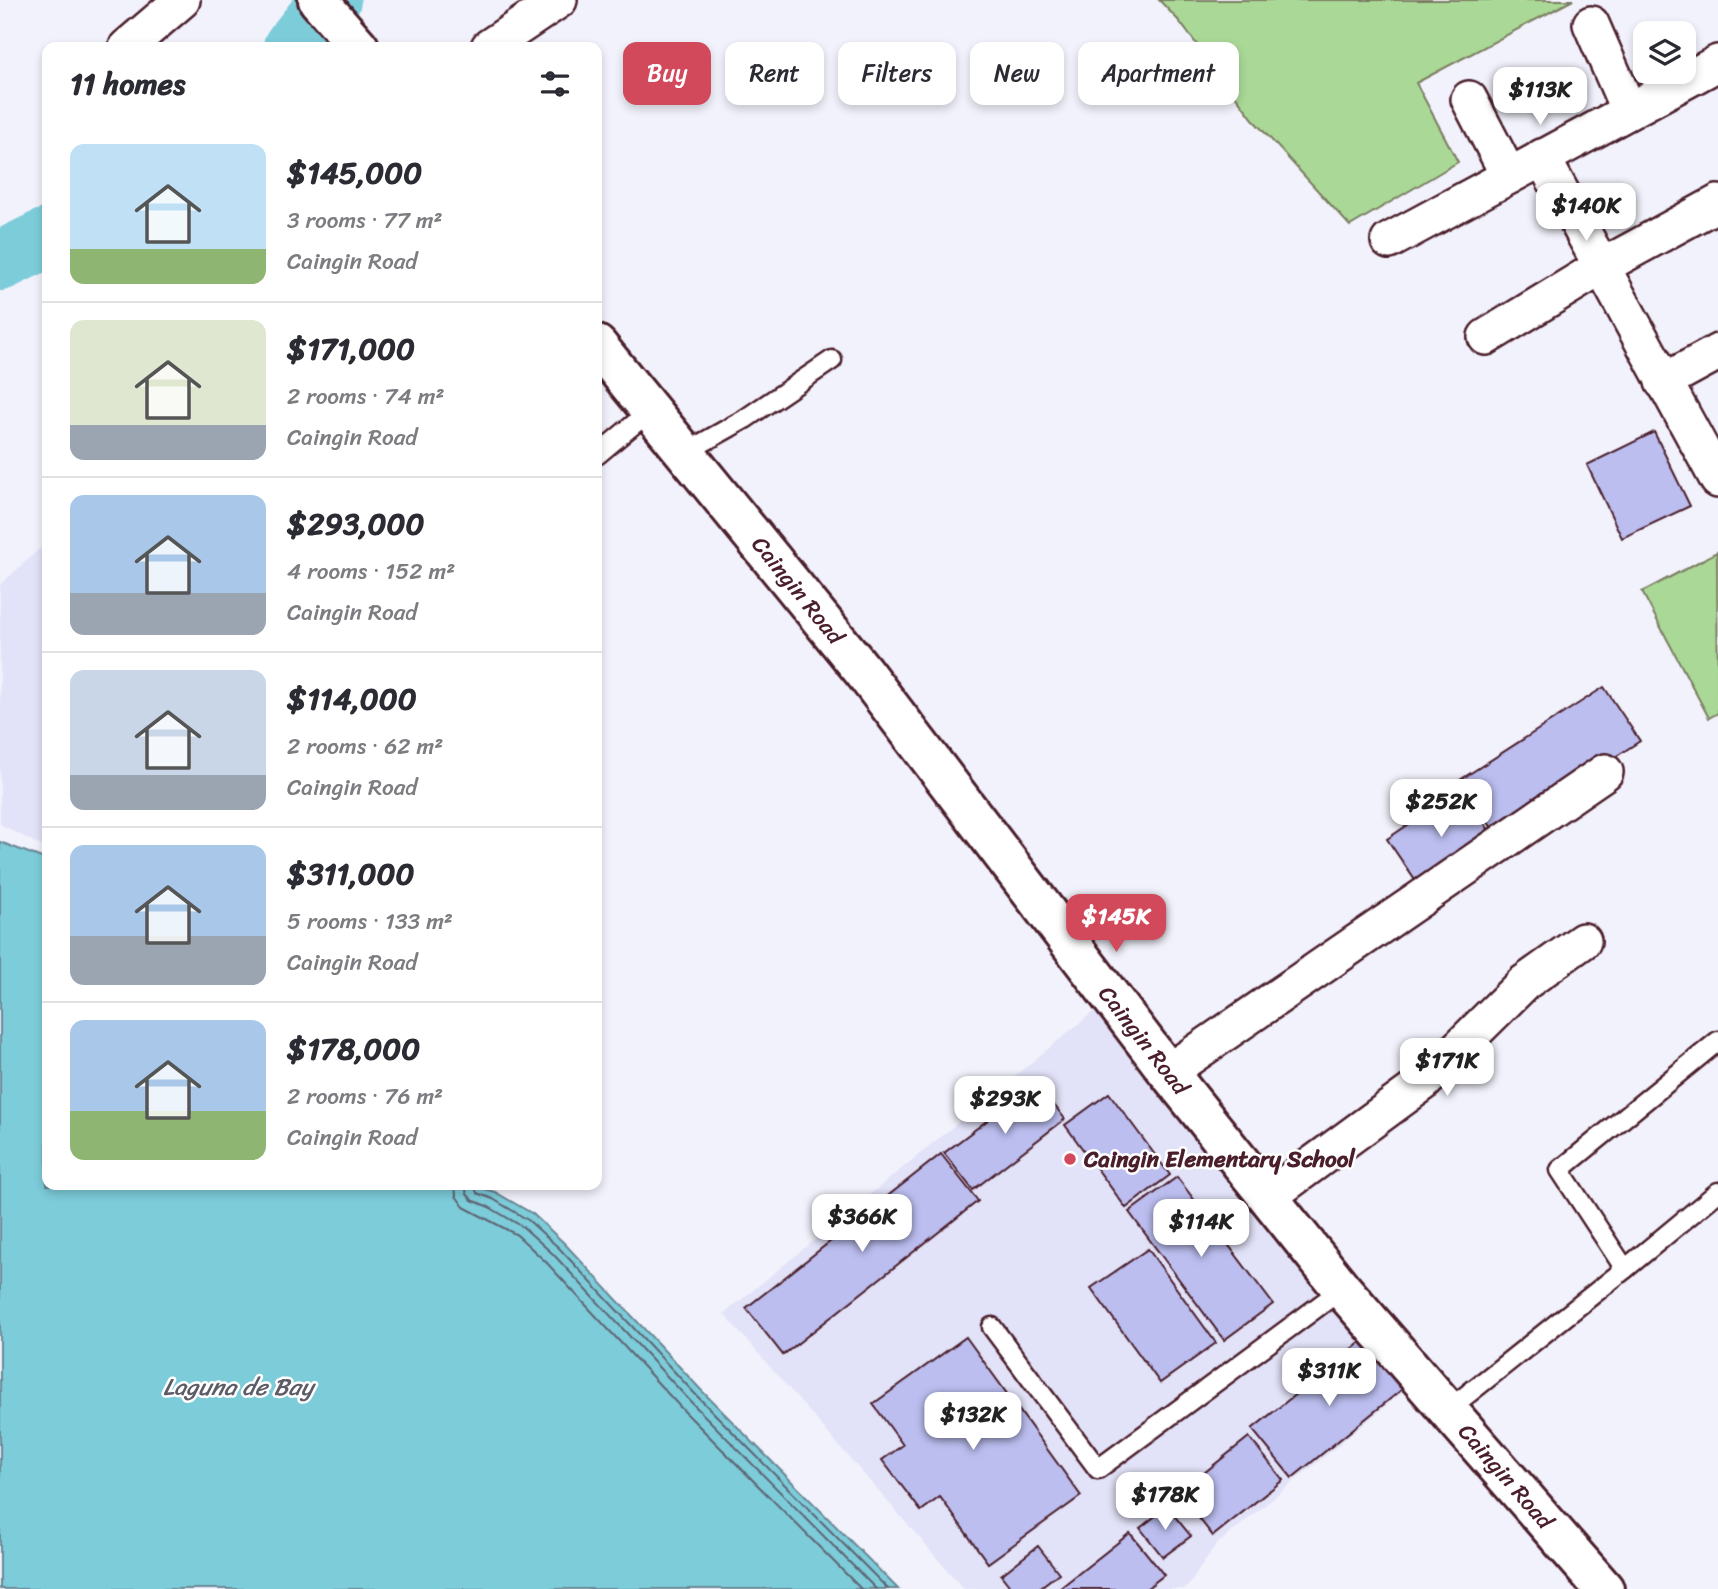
<!DOCTYPE html>
<html lang="en">
<head>
<meta charset="utf-8">
<style>
  :root { --surface:#fff; --page:#f7f7f7; --text:#2b2b33; --muted:#7c7c81; --line:#e1e1e2; --accent:#d1495b }
  body { margin:0; font-family:Sriracha,sans-serif; background:var(--page); color:var(--text); height:100vh; display:flex; flex-direction:column; font-size:26px; white-space:nowrap }
  * { box-sizing:border-box; margin:0 }
  p { font-size:23px; color:var(--muted) }
  .icon { flex:none; width:38px; height:38px; fill:none; stroke:currentColor; stroke-width:2; stroke-linecap:round; stroke-linejoin:round }
  .map { position:relative; flex:1; overflow:hidden }
  .drawer { position:absolute; left:42px; top:42px; width:560px; height:1148px; display:flex; flex-direction:column; background:var(--surface); border-radius:14px; box-shadow:0 4px 10px #0003 }
  .drawer>* { flex:none }
  .guide { position:absolute; left:623px; top:42px; width:665px; height:63px; display:flex; gap:14px }
  .controls { position:absolute; left:1633px; top:21px; display:grid; gap:14px }
  .controls a { display:grid; place-items:center; width:63px; height:63px; border-radius:14px; background:var(--surface); box-shadow:0 4px 10px #0003; font-size:35px }
  .price { position:absolute; translate:-50% -60px; padding:0 16px; border-radius:14px; background:#fff; color:#222; font-size:23px; line-height:46px; filter:drop-shadow(0 2px 4px #0008) }
  .price::after { content:''; position:absolute; left:50%; top:42px; width:21px; height:16px; margin-left:-10px; background:inherit; clip-path:polygon(0 0,100% 0,50% 100%) }
  .price.current { background:var(--accent); color:#fff }
  ul { padding:0; list-style:none }
  li { display:flex; align-items:center; gap:21px; height:175px; padding:0 28px }
  li+li { border-top:2px solid var(--line) }
  li span { display:grid; place-items:center; flex:none; width:196px; height:140px; border-radius:14px; color:#555 }
  li>.icon { margin-inline-start:auto }
  span .icon { width:84px; height:84px; fill:#fffc; stroke-width:1 }
  li b { font-size:30px }
  h2 { display:flex; justify-content:space-between; align-items:center; height:84px; padding:0 28px; font-size:30px }
  .pill { padding:0 24px; border-radius:14px; background:var(--surface); box-shadow:0 4px 10px #0003; font-size:24px; line-height:63px }
  .pill.current { background:var(--accent); color:#fff }
  .map>svg:first-child { display:block }
  .built { fill:#e2e2f8 }
  .green { fill:#aad897; stroke:#7a7c61; stroke-width:2 }
  .water { fill:#7dccda; stroke:#698794; stroke-width:2 }
  .lines { fill:none; stroke-linecap:round; stroke-linejoin:round }
  .shore { stroke:#5e6471; stroke-width:2 }
  .river { stroke:#7dccda; stroke-width:60 }
  .building { fill:#bcbef0; stroke:#4a1f2b; stroke-width:2 }
  .lane-casing { stroke:#4a1f2b; stroke-width:23 }
  .street-casing { stroke:#4a1f2b; stroke-width:40 }
  .secondary-casing { stroke:#4a1f2b; stroke-width:44 }
  .lane { stroke:#fff; stroke-width:18 }
  .street { stroke:#fff; stroke-width:35 }
  .secondary { stroke:#fff; stroke-width:38 }
  .poi-dot { fill:#d1495b; stroke:#fff; stroke-width:2.5 }
  .labels { text-anchor:middle; stroke-width:5; stroke-linejoin:round; paint-order:stroke }
  .street-label { font-size:23px; fill:#4a1f2b; stroke:#fff }
  .poi-label { font-size:23px; font-weight:bold; fill:#4a1f2b; stroke:#fff; text-anchor:start }
  .water-label { font-size:24px; font-style:italic; fill:#5c5c68; stroke:#fff }
</style>
</head>
<body>
<div class="map">
<svg width="1718" height="1589" viewBox="0 0 1718 1589">
  <rect width="100%" height="100%" fill="#f2f2fc"/>
  <filter id="ink" filterUnits="userSpaceOnUse"><feTurbulence type="fractalNoise" baseFrequency=".0143" numOctaves="2"/><feDisplacementMap in="SourceGraphic" scale="14" xChannelSelector="R" yChannelSelector="G"/><feConvolveMatrix kernelMatrix="1 2 1 2 8 2 1 2 1" color-interpolation-filters="sRGB"/></filter>
  <g filter="url(#ink)">
    <!-- built -->
    <g class="built">
      <polygon points="47,542 47,849 0,824 0,585"/>
      <polygon points="1103,1004 1409,1387 1215,1546 1189,1585 1184,1589 964,1589 724,1314"/>
    </g>
    <!-- green -->
    <g class="green">
      <polygon points="1159,0 1573,0 1416,83 1458,162 1350,226 1256,123 1179,21"/>
      <polygon points="1717,552 1718,713 1709,718 1642,592"/>
    </g>
    <!-- water -->
    <polygon class="water" points="0,842 47,860 47,1185 471,1185 495,1192 533,1214 564,1243 702,1391 898,1589 0,1589"/>
    <g class="lines">
      <!-- shore -->
      <g class="shore">
        <polyline points="455,1185 456,1196 464,1207 517,1235 546,1262 683,1410 861,1589"/>
        <polyline points="465,1185 467,1194 472,1200 489,1207 523,1227 553,1254 691,1402 876,1589"/>
        <polyline points="474,1185 477,1193 493,1199 528,1220 559,1248 697,1396 888,1589"/>
      </g>
      <!-- river -->
      <g class="river">
        <polyline points="293,47 331,0"/>
        <polyline points="0,261 47,238"/>
      </g>
    </g>
    <!-- building -->
    <g class="building">
      <polygon points="1654,432 1690,506 1622,538 1587,465"/>
      <polygon points="1604,687 1640,741 1496,834 1460,780"/>
      <polygon points="1461,789 1495,839 1421,889 1387,839"/>
      <polygon points="1037,1083 1065,1119 973,1190 944,1153"/>
      <polygon points="1109,1093 1170,1175 1126,1208 1065,1125"/>
      <polygon points="941,1154 978,1201 783,1355 746,1308"/>
      <polygon points="1177,1177 1273,1304 1224,1340 1129,1212"/>
      <polygon points="1148,1249 1216,1343 1160,1383 1091,1288"/>
      <polygon points="966,1337 1081,1496 988,1563 940,1497 921,1511 882,1460 903,1445 873,1404"/>
      <polygon points="1366,1338 1405,1387 1292,1478 1252,1429"/>
      <polygon points="1249,1437 1283,1480 1213,1536 1179,1493"/>
      <polygon points="1167,1507 1191,1536 1163,1557 1140,1528"/>
      <polygon points="1130,1533 1164,1575 1146,1589 1059,1589"/>
      <polygon points="1038,1546 1059,1573 1038,1589 1012,1589 1001,1575"/>
    </g>
    <g class="lines">
      <!-- lane casing -->
      <g class="lane-casing">
        <g id="lane">
          <polyline points="686,452 745,419 832,360"/>
          <polyline points="597,455 651,410"/>
          <polyline points="1625,1269 1560,1170 1718,1041"/>
          <polyline points="992,1327 1098,1469 1342,1289"/>
          <polyline points="1449,1409 1625,1269 1718,1192"/>
        </g>
      </g>
      <!-- street casing -->
      <g class="street-casing">
        <g id="street">
          <polyline points="1591,24 1629,111"/>
          <polyline points="127,47 182,0"/>
          <polyline points="489,47 559,0"/>
          <polyline points="1469,99 1509,176"/>
          <polyline points="1542,157 1718,480"/>
          <polyline points="1389,241 1718,63"/>
          <polyline points="1486,337 1601,267 1718,203"/>
          <polyline points="1663,382 1718,352"/>
          <polyline points="1168,1072 1605,772"/>
          <polyline points="1268,1197 1422,1084 1524,983 1583,941"/>
        </g>
      </g>
      <!-- secondary casing -->
      <g class="secondary-casing">
        <g id="secondary">
          <polyline points="318,0 359,47"/>
          <polyline points="597,345 863,671 1168,1072 1268,1197 1342,1289 1604,1589"/>
        </g>
      </g>
      <!-- lane -->
      <use href="#lane" class="lane"/>
      <!-- street -->
      <use href="#street" class="street"/>
      <!-- secondary -->
      <use href="#secondary" class="secondary"/>
    </g>
  </g>
  <!-- markers -->
  <circle class="poi-dot" cx="1070" cy="1159" r="7"/>
  <g class="labels">
    <!-- street labels -->
    <g class="street-label">
      <text transform="translate(798 590) rotate(51)" y="8">Caingin Road</text>
      <text transform="translate(1144 1040) rotate(52)" y="8">Caingin Road</text>
      <text transform="translate(1506 1476) rotate(49)" y="8">Caingin Road</text>
    </g>
    <!-- poi labels -->
    <g class="poi-label">
      <text x="1084" y="1167">Caingin Elementary School</text>
    </g>
    <!-- water labels -->
    <g class="water-label">
      <text x="238" y="1395">Laguna de Bay</text>
    </g>
  </g>
</svg>
<div class="controls">
<a><svg class="icon" aria-label="layers" viewBox="0 0 24 24"><path d="M12 4l9 5-9 5-9-5zM3 14l9 5 9-5"/></svg></a>
</div>
<b class="price" style="left:1540px;top:127px">$113K</b>
<b class="price" style="left:1586px;top:243px">$140K</b>
<b class="price" style="left:1441px;top:839px">$252K</b>
<b class="price current" style="left:1116px;top:954px">$145K</b>
<b class="price" style="left:1447px;top:1098px">$171K</b>
<b class="price" style="left:1005px;top:1136px">$293K</b>
<b class="price" style="left:862px;top:1254px">$366K</b>
<b class="price" style="left:1201px;top:1259px">$114K</b>
<b class="price" style="left:1329px;top:1408px">$311K</b>
<b class="price" style="left:973px;top:1452px">$132K</b>
<b class="price" style="left:1165px;top:1532px">$178K</b>
<div class="guide">
<a class="pill current">Buy</a>
<a class="pill">Rent</a>
<a class="pill">Filters</a>
<a class="pill">New</a>
<a class="pill">Apartment</a>
</div>
<section class="drawer">
<h2>11 homes<svg class="icon" aria-label="filters" viewBox="0 0 24 24"><path d="M4 7h16M4 17h16"/><circle cx="9" cy="7" r="2"/><circle cx="15" cy="17" r="2"/></svg></h2>
<ul>
<li><span style="background:linear-gradient(#bfe0f5 75%,#8fb573 0)"><svg class="icon" aria-label="home" viewBox="0 0 24 24"><path d="M3 11l9-7 9 7M6 9v11h12V9"/></svg></span><div><b>$145,000</b><p>3 rooms · 77 m²</p><p>Caingin Road</p></div></li>
<li><span style="background:linear-gradient(#dfe7d0 75%,#9aa5b1 0)"><svg class="icon" aria-label="home" viewBox="0 0 24 24"><path d="M3 11l9-7 9 7M6 9v11h12V9"/></svg></span><div><b>$171,000</b><p>2 rooms · 74 m²</p><p>Caingin Road</p></div></li>
<li><span style="background:linear-gradient(#a9c7e8 70%,#9aa5b1 0)"><svg class="icon" aria-label="home" viewBox="0 0 24 24"><path d="M3 11l9-7 9 7M6 9v11h12V9"/></svg></span><div><b>$293,000</b><p>4 rooms · 152 m²</p><p>Caingin Road</p></div></li>
<li><span style="background:linear-gradient(#c9d6e8 75%,#9aa5b1 0)"><svg class="icon" aria-label="home" viewBox="0 0 24 24"><path d="M3 11l9-7 9 7M6 9v11h12V9"/></svg></span><div><b>$114,000</b><p>2 rooms · 62 m²</p><p>Caingin Road</p></div></li>
<li><span style="background:linear-gradient(#a9c7e8 65%,#9aa5b1 0)"><svg class="icon" aria-label="home" viewBox="0 0 24 24"><path d="M3 11l9-7 9 7M6 9v11h12V9"/></svg></span><div><b>$311,000</b><p>5 rooms · 133 m²</p><p>Caingin Road</p></div></li>
<li><span style="background:linear-gradient(#a9c7e8 65%,#8fb573 0)"><svg class="icon" aria-label="home" viewBox="0 0 24 24"><path d="M3 11l9-7 9 7M6 9v11h12V9"/></svg></span><div><b>$178,000</b><p>2 rooms · 76 m²</p><p>Caingin Road</p></div></li>
</ul>
</section>
</div>
</body>
</html>
